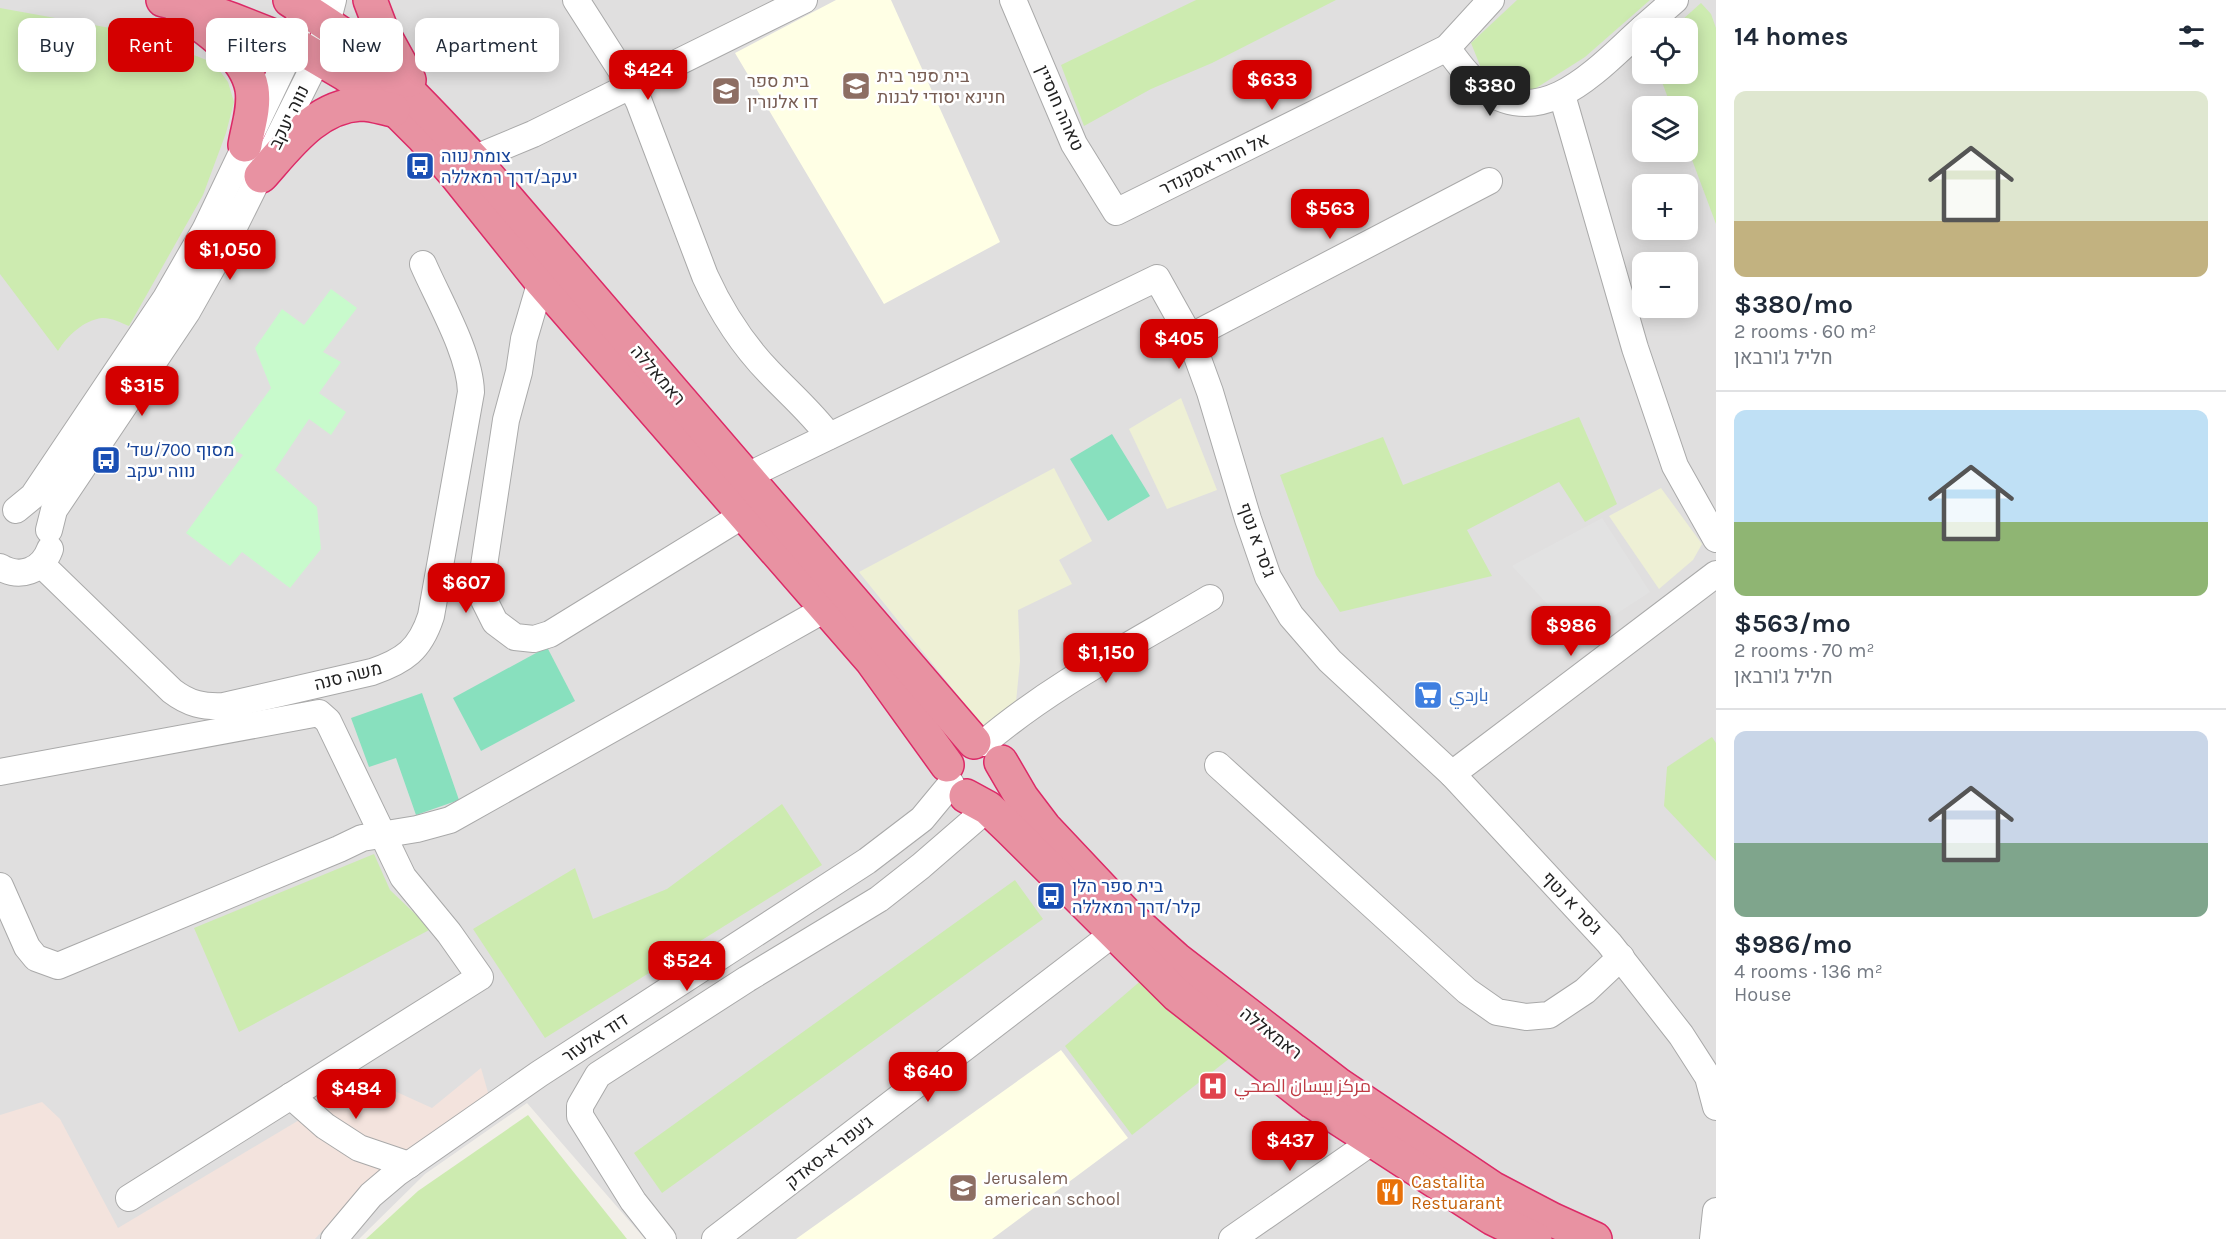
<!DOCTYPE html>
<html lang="en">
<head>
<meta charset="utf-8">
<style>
  :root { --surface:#fff; --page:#f6f6f7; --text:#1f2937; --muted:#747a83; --line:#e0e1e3; --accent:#d40000 }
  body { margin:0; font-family:Karla,Cairo,Heebo,sans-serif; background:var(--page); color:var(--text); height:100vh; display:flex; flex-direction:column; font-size:22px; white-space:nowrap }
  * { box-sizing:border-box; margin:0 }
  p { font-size:20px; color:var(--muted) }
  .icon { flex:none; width:33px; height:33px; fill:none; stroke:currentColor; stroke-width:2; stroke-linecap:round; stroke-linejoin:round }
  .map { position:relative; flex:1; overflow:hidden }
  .panel { display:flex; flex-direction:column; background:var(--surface); width:510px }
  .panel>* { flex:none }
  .guide { position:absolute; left:18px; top:18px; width:570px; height:54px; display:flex; gap:12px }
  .controls { position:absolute; left:1632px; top:18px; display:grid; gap:12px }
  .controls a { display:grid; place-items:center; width:66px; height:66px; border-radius:12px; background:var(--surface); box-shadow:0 3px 15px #0003; font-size:30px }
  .price { position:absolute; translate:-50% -51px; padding:0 14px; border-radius:12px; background:var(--accent); color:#fff; font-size:20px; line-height:39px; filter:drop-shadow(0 2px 3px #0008) }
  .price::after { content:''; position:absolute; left:50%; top:36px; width:18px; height:14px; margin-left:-9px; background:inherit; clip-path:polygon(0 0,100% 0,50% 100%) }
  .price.active { background:#222; color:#fff }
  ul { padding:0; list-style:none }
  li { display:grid; align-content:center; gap:12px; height:318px; padding:0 18px }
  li+li { border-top:2px solid var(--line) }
  li span { display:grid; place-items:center; height:186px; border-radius:12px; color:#555 }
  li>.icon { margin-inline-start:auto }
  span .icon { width:108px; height:108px; fill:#fffc; stroke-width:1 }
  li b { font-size:26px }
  h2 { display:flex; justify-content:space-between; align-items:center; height:72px; padding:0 18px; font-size:26px }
  .pill { padding:0 21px; border-radius:12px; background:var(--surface); box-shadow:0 3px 15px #0003; font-size:21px; line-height:54px }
  .pill.active { background:var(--accent); color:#fff }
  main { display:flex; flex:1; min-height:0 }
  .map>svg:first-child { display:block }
  .residential { fill:#e0dfdf; fill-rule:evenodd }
  .education { fill:#ffffe5 }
  .military { fill:#f3e3dd }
  .farmland { fill:#eef0d5 }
  .grass { fill:#cdebb0 }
  .park { fill:#c8facc }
  .pitch { fill:#88e0be }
  .parking { fill:#e2e2e2 }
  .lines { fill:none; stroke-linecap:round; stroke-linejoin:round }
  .minor-casing { stroke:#a9a9a9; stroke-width:28 }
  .highway-casing { stroke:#dc2a67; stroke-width:36 }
  .minor { stroke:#fff; stroke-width:26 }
  .highway { stroke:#e892a2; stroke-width:33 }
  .labels { text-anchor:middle; stroke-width:5; stroke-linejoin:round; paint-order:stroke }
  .education-label { font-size:18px; fill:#785e54; stroke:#fff; text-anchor:start }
  .street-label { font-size:18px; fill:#222; stroke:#fff }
  .transit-label { font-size:18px; fill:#164399; stroke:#fff; text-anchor:start }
  .shop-label { font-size:18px; fill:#366cbe; stroke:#fff; text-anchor:start }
  .health-label { font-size:18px; fill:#be3a42; stroke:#fff; text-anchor:start }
  .food-label { font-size:18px; fill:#c56008; stroke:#fff; text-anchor:start }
</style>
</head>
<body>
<main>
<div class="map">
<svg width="1716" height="1239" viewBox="0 0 1716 1239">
  <rect width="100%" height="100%" fill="#f2efe9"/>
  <!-- residential -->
  <path class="residential" d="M 0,0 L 1716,0 L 1716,1239 L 645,1239 L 527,1103 L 425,1174 L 359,1239 L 0,1239 ZM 1642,28 L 1688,28 L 1688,74 L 1642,74 ZM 1642,106 L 1688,106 L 1688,152 L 1642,152 ZM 1642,184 L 1688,184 L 1688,230 L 1642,230 ZM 1642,262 L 1688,262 L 1688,308 L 1642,308 Z"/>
  <!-- education -->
  <g class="education">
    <polygon points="836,0 891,0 1000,242 884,304 735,53"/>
    <polygon points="1061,1050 1128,1138 992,1239 796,1239"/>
  </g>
  <!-- military -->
  <polygon class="military" points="481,1068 489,1096 357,1193 315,1239 0,1239 0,1115 42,1102 60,1119 118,1228 368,1079 432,1108"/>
  <!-- farmland -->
  <g class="farmland">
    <polygon points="1181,398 1217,490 1167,509 1129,429"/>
    <polygon points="1054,468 1092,541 1059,560 1072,584 1018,610 1020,661 1016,702 984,728 859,572"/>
    <polygon points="1661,488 1702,544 1693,560 1659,589 1609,516"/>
  </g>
  <!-- grass -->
  <g class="grass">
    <polygon points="1196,0 1336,0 1212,63 1151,89 1084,126 1061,65"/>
    <polygon points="1517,0 1650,0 1585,57 1533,90 1504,89 1483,73 1471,43"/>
    <polygon points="1701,3 1711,14 1716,28 1716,224 1688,149 1688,106 1671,106 1659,74 1688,74 1688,28 1673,28"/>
    <path d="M 0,8 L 138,33 L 214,63 L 228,82 L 234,102 L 226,133 L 203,195 L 129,326 C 122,323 110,317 102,318 C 84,320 67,336 58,351 L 0,274 Z"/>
    <polygon points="1579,417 1617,504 1585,522 1559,482 1467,530 1492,576 1340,612 1316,575 1280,475 1383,437 1403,485"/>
    <polygon points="1712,737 1716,743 1716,861 1664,806 1667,767"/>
    <polygon points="782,804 822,865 545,1038 473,929 575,868 593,919 667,889"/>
    <polygon points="374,854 390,890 431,929 239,1032 194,928"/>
    <polygon points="1015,880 1043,919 662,1193 634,1153"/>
    <polygon points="1144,978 1230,1058 1132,1135 1065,1046"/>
    <polygon points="528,1115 627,1239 366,1239 418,1191"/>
  </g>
  <!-- park -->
  <polygon class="park" points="331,289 357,308 323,352 341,362 319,393 346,412 331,435 309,419 275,470 317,507 321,549 290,588 242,552 230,566 186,533 243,455 228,447 271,388 255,348 282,309 304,325"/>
  <!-- pitch -->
  <g class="pitch">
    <polygon points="1112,434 1150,496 1108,521 1070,459"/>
    <polygon points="547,647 575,701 481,751 453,698"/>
    <polygon points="422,693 459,800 416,815 396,758 369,767 351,718"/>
  </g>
  <!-- parking -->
  <polygon class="parking" points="1602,518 1650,592 1579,638 1512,566"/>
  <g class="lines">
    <!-- minor casing -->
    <g class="minor-casing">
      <g id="minor">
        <path d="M 576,0 L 631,86 L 639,102 L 705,276 C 721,311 742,344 769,372 C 789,393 812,413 829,436"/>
        <polyline points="1013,0 1074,144 1116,212 1447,48 1491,0"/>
        <polyline points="1643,28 1675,0"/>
        <path d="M 1447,48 C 1458,63 1469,78 1484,89 C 1545,132 1600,66 1642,29"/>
        <polyline points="1562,95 1635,348 1675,466 1716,539"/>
        <polyline points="473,159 533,134 804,0"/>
        <polyline points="541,281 524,339 519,372 506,420 483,572 484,600 495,622 515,637 534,639 550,634 745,514"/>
        <polyline points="1190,337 1489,181"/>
        <polyline points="747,476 1157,278 1190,337 1210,392 1248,519 1268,577 1291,616 1330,661 1452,774 1609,943 1681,1035 1708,1077 1716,1107"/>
        <polyline points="16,510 33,496 166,298 205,230 294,44 304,0"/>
        <polyline points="49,530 54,510 187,312 227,241 318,58 333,0"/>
        <path d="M 41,564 L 172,691 C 189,704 203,707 224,706 L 372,672 C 404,661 420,650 431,616 L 471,392 C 470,353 439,301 423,264"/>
        <path d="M 0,567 C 20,579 42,571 50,549"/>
        <path d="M 984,743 C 1052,685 1133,644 1210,598"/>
        <polyline points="1218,765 1467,991 1497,1012 1526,1017 1549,1015 1585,991 1621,957"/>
        <polyline points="0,772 319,713 328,721 403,877 449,933 480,977 129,1198"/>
        <polyline points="1452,774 1716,574"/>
        <polyline points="0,886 27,947 36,958 58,966 339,849 362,838 417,829 450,820 827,608"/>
        <polyline points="291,1096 325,1126 359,1148 409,1165"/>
        <polyline points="334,1239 371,1195 397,1173 539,1074 867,861 922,819 951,784"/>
        <polyline points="663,1239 633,1201 580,1116 580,1106 598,1075 747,979 879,899 921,866 988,808"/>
        <polyline points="715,1239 1114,933"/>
        <polyline points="1232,1239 1373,1141"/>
        <polyline points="1713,1239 1716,1211"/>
      </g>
    </g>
    <!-- highway casing -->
    <g class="highway-casing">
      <g id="highway">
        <polyline points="163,0 202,9 233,20 294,44 345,74 396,110 422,136 456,175 541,281 872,661 947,765"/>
        <path d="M 290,0 C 321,20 353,40 380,64 C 413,94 443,127 473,159 L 974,742"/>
        <polyline points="370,0 381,29 409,80"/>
        <path d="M 181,11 C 207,29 246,55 252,89 C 255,108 248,127 245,145"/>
        <path d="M 261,176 C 288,146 316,106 361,104 C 371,104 383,108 393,110"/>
        <polyline points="1001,762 1022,798 1044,827 1127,915 1176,959 1339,1085 1492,1188 1553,1220 1595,1239"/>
        <polyline points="966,796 988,808 1010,829 1177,995 1313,1102 1492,1218 1535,1239"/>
      </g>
    </g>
    <!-- minor -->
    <use href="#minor" class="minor"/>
    <!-- highway -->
    <use href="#highway" class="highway"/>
  </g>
  <!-- icons -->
  <defs>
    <g id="school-square" transform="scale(1.5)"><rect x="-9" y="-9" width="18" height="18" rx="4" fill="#8d6e63" stroke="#fff"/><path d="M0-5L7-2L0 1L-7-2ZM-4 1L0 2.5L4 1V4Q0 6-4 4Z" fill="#fff"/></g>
    <g id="bus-square" transform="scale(1.5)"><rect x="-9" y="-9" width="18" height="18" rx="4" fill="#1a4fb4" stroke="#fff"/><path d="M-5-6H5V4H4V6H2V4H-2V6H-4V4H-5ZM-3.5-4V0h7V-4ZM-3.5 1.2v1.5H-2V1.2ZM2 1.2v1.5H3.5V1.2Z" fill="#fff"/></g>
    <g id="supermarket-square" transform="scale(1.5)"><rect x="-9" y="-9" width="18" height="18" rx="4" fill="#3f7fe0" stroke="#fff"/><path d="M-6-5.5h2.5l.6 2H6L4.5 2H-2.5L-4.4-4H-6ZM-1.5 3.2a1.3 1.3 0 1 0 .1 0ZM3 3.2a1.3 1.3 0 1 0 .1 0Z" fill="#fff"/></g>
    <g id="hospital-square" transform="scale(1.5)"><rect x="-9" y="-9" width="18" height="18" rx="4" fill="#e0444e" stroke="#fff"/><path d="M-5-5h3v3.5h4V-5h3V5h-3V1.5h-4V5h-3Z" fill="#fff"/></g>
    <g id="restaurant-square" transform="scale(1.5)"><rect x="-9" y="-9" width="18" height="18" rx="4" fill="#e8710a" stroke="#fff"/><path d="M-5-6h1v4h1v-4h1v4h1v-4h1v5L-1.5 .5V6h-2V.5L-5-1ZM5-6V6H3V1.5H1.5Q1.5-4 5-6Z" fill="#fff"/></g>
  </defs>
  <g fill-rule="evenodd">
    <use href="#school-square" x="856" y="86"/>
    <use href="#school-square" x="726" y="91"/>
    <use href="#bus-square" x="420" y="166"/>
    <use href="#bus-square" x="106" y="460"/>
    <use href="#supermarket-square" x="1428" y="695"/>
    <use href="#bus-square" x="1051" y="896"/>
    <use href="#hospital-square" x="1213" y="1086"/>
    <use href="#school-square" x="963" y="1188"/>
    <use href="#restaurant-square" x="1390" y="1192"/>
  </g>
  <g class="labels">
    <!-- education labels -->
    <g class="education-label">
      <text x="877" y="82">בית ספר בית<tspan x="877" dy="21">חנינא יסודי לבנות</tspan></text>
      <text x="747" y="87">בית ספר<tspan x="747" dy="21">דו אלנורין</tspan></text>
      <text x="984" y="1184">Jerusalem<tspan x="984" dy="21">american school</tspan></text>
    </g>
    <!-- street labels -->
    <g class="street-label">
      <text transform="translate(1060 108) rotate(66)" y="6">טאהה חוסיין</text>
      <text transform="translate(289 117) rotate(-64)" y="6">נווה יעקב</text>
      <text transform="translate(1214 164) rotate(-26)" y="6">אל חורי אסקנדר</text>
      <text transform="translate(658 375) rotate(49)" y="6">ראמאללה</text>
      <text transform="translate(1257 540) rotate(70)" y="6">ג'סר א נטף</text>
      <text transform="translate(348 676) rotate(-14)" y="6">משה סנה</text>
      <text transform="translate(1572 903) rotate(47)" y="6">ג'סר א נטף</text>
      <text transform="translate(1271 1033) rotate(38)" y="6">ראמאללה</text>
      <text transform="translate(595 1038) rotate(-33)" y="6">דוד אלעזר</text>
      <text transform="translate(829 1152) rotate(-38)" y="6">ג'עפר א-סאדק</text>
    </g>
    <!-- transit labels -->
    <g class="transit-label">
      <text x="441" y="162">צומת נווה<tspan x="441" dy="21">יעקב/דרך רמאללה</tspan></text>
      <text x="127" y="456">מסוף 700/שד׳<tspan x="127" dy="21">נווה יעקב</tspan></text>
      <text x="1072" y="892">בית ספר הלן<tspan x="1072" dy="21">קלר/דרך רמאללה</tspan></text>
    </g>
    <!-- shop labels -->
    <g class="shop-label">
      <text x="1449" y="701">باردي</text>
    </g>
    <!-- health labels -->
    <g class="health-label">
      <text x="1234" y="1092">مركز بيسان الصحي</text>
    </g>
    <!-- food labels -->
    <g class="food-label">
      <text x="1411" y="1188">Castalita<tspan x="1411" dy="21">Restuarant</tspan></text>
    </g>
  </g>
</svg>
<div class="controls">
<a><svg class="icon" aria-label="locate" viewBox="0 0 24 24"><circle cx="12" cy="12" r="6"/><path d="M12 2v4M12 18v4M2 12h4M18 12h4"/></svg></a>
<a><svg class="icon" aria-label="layers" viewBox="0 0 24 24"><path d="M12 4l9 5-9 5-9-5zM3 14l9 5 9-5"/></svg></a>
<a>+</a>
<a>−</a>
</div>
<b class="price" style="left:648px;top:101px">$424</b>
<b class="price" style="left:1272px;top:111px">$633</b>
<b class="price active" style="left:1490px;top:117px">$380</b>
<b class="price" style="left:1330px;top:240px">$563</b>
<b class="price" style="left:230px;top:281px">$1,050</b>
<b class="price" style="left:1179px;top:370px">$405</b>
<b class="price" style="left:142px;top:417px">$315</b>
<b class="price" style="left:466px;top:614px">$607</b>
<b class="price" style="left:1571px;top:657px">$986</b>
<b class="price" style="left:1106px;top:684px">$1,150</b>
<b class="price" style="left:687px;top:992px">$524</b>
<b class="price" style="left:928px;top:1103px">$640</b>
<b class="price" style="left:356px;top:1120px">$484</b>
<b class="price" style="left:1290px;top:1172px">$437</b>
<div class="guide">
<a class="pill">Buy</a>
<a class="pill active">Rent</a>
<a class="pill">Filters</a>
<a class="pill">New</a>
<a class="pill">Apartment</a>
</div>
</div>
<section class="panel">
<h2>14 homes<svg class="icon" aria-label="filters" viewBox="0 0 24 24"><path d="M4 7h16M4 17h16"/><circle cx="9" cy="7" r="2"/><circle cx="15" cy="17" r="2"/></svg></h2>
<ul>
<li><span style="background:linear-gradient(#dfe7d0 70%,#c2b280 0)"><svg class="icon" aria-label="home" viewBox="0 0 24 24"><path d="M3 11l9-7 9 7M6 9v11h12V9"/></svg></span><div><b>$380/mo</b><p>2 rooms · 60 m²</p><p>חליל ג'ורבאן</p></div></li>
<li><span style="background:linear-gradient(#bfe0f5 60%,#8fb573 0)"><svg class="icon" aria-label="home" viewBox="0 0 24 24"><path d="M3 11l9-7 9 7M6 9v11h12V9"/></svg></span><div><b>$563/mo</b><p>2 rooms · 70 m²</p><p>חליל ג'ורבאן</p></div></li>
<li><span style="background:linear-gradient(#c9d6e8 60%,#7fa58c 0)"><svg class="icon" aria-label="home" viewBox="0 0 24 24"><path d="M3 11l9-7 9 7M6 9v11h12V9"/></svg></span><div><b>$986/mo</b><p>4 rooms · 136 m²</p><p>House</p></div></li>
</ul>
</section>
</main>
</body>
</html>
